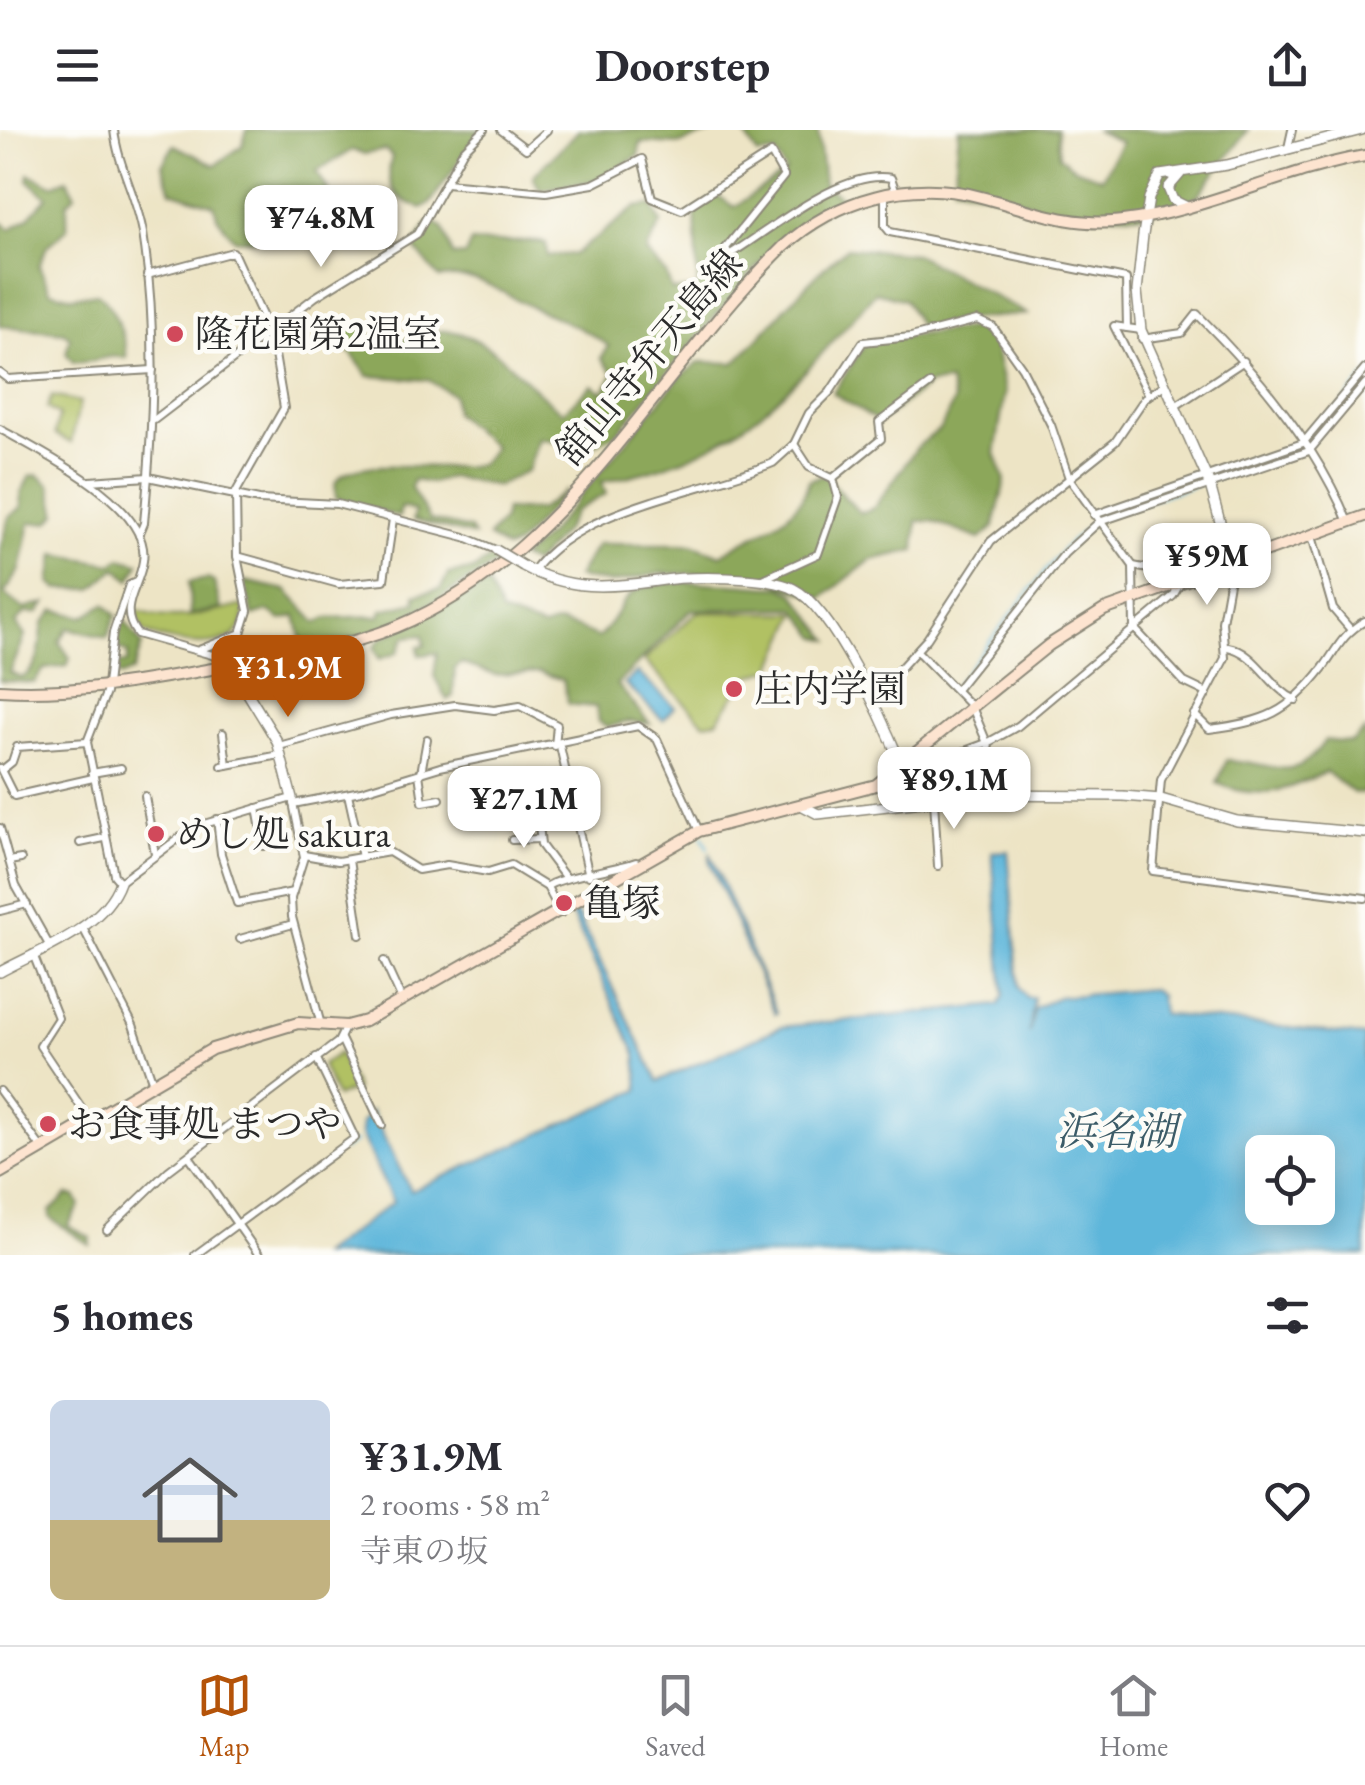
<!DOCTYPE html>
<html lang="en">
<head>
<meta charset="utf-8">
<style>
  :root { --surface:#fff; --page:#f7f7f7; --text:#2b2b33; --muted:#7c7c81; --line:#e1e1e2; --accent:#b45309 }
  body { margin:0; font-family:"EB Garamond","Noto Serif JP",serif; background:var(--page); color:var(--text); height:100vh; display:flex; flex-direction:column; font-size:38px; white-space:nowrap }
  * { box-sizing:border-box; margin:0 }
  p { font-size:32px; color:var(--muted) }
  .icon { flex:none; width:55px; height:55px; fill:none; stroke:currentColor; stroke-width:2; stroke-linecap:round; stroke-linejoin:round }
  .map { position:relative; height:1125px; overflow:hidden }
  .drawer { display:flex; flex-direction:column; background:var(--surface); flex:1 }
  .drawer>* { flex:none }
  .fabs { position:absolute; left:1245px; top:1005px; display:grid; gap:20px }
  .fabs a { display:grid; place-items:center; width:90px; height:90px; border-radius:15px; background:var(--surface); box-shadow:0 5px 25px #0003; font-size:50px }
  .price { position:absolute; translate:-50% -85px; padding:0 22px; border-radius:20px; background:#fff; color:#222; font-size:32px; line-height:65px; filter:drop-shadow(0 2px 5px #0008) }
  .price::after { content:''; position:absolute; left:50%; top:60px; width:30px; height:22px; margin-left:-15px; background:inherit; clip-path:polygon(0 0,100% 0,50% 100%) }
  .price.selected { background:var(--accent); color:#fff }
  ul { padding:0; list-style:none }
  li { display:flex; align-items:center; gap:30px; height:250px; padding:0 50px }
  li+li { border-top:2px solid var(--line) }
  li span { display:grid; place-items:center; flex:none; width:280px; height:200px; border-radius:15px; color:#555 }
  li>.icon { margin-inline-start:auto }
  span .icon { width:120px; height:120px; fill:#fffc; stroke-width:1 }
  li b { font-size:42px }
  h2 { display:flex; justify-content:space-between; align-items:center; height:120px; padding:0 50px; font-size:42px }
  header { display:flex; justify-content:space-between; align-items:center; height:130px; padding:0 50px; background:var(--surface); font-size:45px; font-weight:700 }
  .dock { display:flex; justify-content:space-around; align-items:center; height:140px; border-top:2px solid var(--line); background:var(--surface); font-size:28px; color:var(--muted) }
  .dock a { display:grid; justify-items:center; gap:5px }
  .dock .selected { color:var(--accent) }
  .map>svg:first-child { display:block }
  .green { fill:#b1c164; stroke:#6e7648; stroke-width:2.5 }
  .forest { fill:#8ca75a; stroke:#5c6942; stroke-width:2.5 }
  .water { fill:#5db6da; stroke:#447082; stroke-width:2.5; fill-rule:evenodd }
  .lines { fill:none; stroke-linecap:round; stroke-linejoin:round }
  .stream { stroke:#5db6da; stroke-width:2.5 }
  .minor-casing { stroke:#8c8878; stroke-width:10 }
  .tertiary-casing { stroke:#8c8878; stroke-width:12 }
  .secondary-casing { stroke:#8c8878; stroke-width:14 }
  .minor { stroke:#fff; stroke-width:6 }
  .tertiary { stroke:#fff; stroke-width:9 }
  .secondary { stroke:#fde4d0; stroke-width:10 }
  .tertiary-bridge-casing { stroke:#8c8878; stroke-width:12; stroke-linecap:butt }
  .tertiary-bridge { stroke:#fff; stroke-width:9 }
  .poi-dot { fill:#d1495b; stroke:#fdfcf7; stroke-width:4 }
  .labels { text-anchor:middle; stroke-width:9; stroke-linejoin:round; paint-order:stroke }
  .poi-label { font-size:38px; fill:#2b2b2b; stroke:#fdfcf7; text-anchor:start }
  .street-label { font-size:38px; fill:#2b2b2b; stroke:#fdfcf7 }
  .water-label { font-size:40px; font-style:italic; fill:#3c5c68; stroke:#fdfcf7 }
</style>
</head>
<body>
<header><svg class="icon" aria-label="menu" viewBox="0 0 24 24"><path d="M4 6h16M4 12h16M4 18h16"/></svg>Doorstep<svg class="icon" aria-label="share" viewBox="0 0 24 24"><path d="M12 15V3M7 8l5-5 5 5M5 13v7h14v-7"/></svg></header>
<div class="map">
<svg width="1365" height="1125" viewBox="0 0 1365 1125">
  <rect width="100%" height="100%" fill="#fdfcf7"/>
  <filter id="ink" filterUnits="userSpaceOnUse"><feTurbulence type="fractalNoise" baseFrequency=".01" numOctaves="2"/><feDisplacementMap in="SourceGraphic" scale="20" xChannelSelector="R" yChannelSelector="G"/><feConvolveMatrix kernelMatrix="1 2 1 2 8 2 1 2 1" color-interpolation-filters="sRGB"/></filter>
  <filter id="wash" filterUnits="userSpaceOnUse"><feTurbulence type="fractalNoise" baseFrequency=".0048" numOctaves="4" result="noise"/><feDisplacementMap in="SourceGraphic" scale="40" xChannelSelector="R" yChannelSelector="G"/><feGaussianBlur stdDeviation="2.25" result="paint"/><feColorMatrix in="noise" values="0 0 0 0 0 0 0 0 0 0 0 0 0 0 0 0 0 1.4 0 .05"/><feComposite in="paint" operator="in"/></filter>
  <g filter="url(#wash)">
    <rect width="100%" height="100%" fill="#ede4c5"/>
    <!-- green -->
    <g class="green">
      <polygon points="52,266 80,272 71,313 55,304 59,285 47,278"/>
      <path d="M 244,475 C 250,529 175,515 144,502 L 133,478 C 169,496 207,483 244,475 Z"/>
      <polygon points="697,482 797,483 772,539 747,547 717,591 704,593 644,530"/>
      <polygon points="339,923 356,959 336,967 322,935"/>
    </g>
    <!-- forest -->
    <g class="forest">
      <path d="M 247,0 L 480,0 L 431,72 L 422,78 C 393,69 384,54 392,26 L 385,20 L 364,24 L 352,20 L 317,41 L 349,97 L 318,116 L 301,89 L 253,110 L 234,109 L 217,87 L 214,75 L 171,61 L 162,35 L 174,15 L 215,35 L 242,16 Z"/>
      <polygon points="579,0 720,0 680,14 641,12 638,26 599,50 540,60 533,46"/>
      <path d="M 730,0 L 818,0 L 824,54 L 841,68 L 771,120 L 616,304 L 587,318 L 539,308 L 528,340 L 497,356 L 450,347 L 431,353 L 413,350 L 411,358 L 430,390 L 470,399 L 474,406 L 413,390 L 415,381 L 401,377 L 399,387 L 336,368 L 335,353 C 353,321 451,345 479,334 C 486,331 490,323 494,317 L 454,283 L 453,265 L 428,250 L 368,246 L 351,223 L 334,216 L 334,207 L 352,197 L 367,201 L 380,214 C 402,214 429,198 450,201 C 496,208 527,258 563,282 L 592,255 L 603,262 L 614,244 L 601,228 L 609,216 C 584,198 560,190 532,177 C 498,161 478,142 439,148 L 413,116 L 427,95 L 434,92 L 443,98 L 453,126 L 465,125 L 471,112 C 497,114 520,109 546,113 L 547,126 L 575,124 L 636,77 L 652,75 L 661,93 L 646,122 L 666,144 L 672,161 L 698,158 L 695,81 L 717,65 L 734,77 L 786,42 L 776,23 L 758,25 L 744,3 Z"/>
      <polygon points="959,0 1057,0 1059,26 1074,38 1102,48 1121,12 1095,0 1248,0 1197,67 1142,85 1060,84 1017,69 954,56"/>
      <path d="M 29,44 L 52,55 L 67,49 L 75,65 L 67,73 L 67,99 L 47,116 L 39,136 L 50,161 L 72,167 L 97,163 C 113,172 128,213 126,228 C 102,223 95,235 73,232 L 66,223 L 70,208 L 64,202 L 0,196 L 0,91 L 10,99 L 28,88 L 47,67 L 28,50 Z"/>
      <path d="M 847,118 L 915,124 L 1027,184 L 957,190 L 921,199 L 905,170 L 876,162 C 787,263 741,327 601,352 L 606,364 L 575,381 L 564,401 L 534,434 L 521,428 L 546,407 L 681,246 L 700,232 L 734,233 C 773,196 805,150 847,118 Z"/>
      <path d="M 974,198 L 993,210 L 1005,263 L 995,323 L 1005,350 L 994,397 L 980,409 L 932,391 L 917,391 L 915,420 L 871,430 L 822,468 L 754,445 L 662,443 L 611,453 L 577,447 L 597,414 L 692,414 L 721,425 C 754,401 798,394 809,350 L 824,345 L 860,383 L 874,378 L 918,316 L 941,298 L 954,271 L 949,252 L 930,254 L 879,292 L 833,263 L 867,211 Z"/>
      <path d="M 38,345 L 50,355 L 57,384 L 49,392 L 30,393 L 20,440 L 4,464 L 24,479 L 46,473 L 38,483 L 25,483 L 16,493 L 25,506 L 10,543 L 22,548 C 43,535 39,513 43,493 L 55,480 L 83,487 L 105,474 L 116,485 L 107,508 L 68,498 L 59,512 L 70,528 L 67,536 L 44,539 L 34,553 L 0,551 L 0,419 L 9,387 L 22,377 L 21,363 L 30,346 Z"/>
      <polygon points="567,360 517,415 506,419 488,407 503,390 505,380 539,380"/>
      <polygon points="55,424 112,434 121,428 139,433 130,450 116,438 92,459 57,459 50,452"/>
      <path d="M 493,427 L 495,434 C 454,461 351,527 302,512 L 296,486 L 281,490 L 268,481 L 253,486 L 244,451 L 286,460 L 317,493 L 326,488 L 380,486 L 382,480 L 416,472 L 415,465 L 441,459 L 448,444 L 473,440 Z"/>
      <polygon points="208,449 214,452 221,479 190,485 189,452"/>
      <path d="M 488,454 L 501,483 L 543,498 L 558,493 L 578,498 L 598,508 C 614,495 620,468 638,460 C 670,446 745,456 781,457 L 794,463 L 830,510 L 818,507 L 795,478 L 691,480 L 617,554 L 650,594 L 630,591 L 608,597 L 598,592 L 596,577 L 568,574 L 563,550 L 539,542 L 495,545 L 461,533 L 455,538 L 453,566 L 447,570 L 434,546 L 437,523 L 419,525 L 418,517 L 425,516 L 423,505 L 405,507 L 397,523 L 379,529 L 374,518 L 380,509 Z"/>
      <polygon points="121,486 142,515 133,541 121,546 114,542 115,534 127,533 128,523 115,517"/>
      <polygon points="355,516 361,521 359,526 334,529 326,543 312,551 308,534 323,525"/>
      <path d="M 1365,600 L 1365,663 L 1354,663 L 1326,642 C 1287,660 1258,672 1217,653 L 1227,630 C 1273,631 1294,658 1325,610 L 1351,613 Z"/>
      <polygon points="67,1065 75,1066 80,1075 68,1096 91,1108 90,1115 50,1088 50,1081"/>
    </g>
    <!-- water -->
    <g class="water">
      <polygon points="637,542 675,577 663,590 625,554"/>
      <path d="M 1008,721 L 1019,858 L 1027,868 L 1034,868 L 1029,903 L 1035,878 L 1058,867 L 1152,859 L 1160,865 L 1162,884 L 1365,906 L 1365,1125 L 321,1125 L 393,1072 L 361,1005 L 361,994 L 371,981 L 411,1061 L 639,960 L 636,924 L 571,783 L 575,780 L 658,951 L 781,897 L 999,875 L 1004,866 L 992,722 ZM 1262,1022 L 1318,1022 L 1318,1078 L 1262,1078 Z"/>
      <polygon points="710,723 777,883 775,884 710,733"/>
    </g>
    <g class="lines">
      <!-- stream -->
      <g class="stream">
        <polyline points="1310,313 1365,247"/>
        <polyline points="1211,349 1302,318"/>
        <polyline points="1101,386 1203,352"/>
        <polyline points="956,554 1063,419 1093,392"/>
        <polyline points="702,706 708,719"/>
        <polyline points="343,1020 355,1012"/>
      </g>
    </g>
  </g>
  <g filter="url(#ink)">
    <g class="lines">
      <!-- minor casing -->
      <g class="minor-casing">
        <g id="minor">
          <path d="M 114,0 C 118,36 137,67 143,103 C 158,200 153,296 144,393 L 139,405"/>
          <polyline points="501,0 526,19 547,0"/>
          <polyline points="1288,18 1292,0"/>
          <path d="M 446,53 L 546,62 L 593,54 L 642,29 L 652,68 L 682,80 L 771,23 L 784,46 L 726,118 L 729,125 C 769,101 843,38 891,48 L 896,62"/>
          <polyline points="885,65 885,96 890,102 1126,149 1127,198 1141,200"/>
          <polyline points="147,145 233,122 272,207 284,278 236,362 237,426 339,454 384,450 393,389"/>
          <polyline points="1127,198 1114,196 1149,265"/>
          <path d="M 1142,209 L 1182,203 L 1197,184 C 1257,243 1316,314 1348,392"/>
          <polyline points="0,243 8,249 153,240"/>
          <polyline points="1174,277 1244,231"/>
          <polyline points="154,290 315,167 417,104 463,21 484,0"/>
          <path d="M 0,299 C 39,321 152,375 143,431 C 139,459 117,477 137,504 L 212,525 L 231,536"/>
          <polyline points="794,314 809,337 832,348"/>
          <polyline points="833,348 881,309 879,292 930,254"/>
          <polyline points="90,351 148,347 259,370 337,374 465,407 496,420"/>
          <polyline points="1094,385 1303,313 1365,239"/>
          <polyline points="1312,406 1333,479 1351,500"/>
          <polyline points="1133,436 1190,447"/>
          <polyline points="1232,436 1222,492 1225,528 1161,650 1153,741 1365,768"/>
          <path d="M 534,440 C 581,376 700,363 773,333 L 794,314 L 809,283 L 830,262 L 863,212 L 911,207 L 977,190 L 993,197 L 1022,238 L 1051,295 L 1069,348 L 1133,436 L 1134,498 L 1184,552 L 1207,563"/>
          <polyline points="761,450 818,424 838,367 833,348"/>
          <polyline points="136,452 129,455 113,503 106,563 87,612 114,745 120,752 194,697 292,668 304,727 291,768 292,787 321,895"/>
          <path d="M 1228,517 C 1258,523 1268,557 1296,570"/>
          <polyline points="199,520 241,503 248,481 237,426"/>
          <polyline points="917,521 972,577"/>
          <polyline points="956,560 1065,423 1099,392 1309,321 1365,254"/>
          <polyline points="873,568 927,509 991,411 1115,312 1145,268 1163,256"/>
          <polyline points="972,577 987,613"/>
          <path d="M 1194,584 L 1209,599 C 1265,592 1288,583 1323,538 C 1337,519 1343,503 1365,491"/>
          <polyline points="223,603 227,635"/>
          <polyline points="279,616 391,585 455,575 494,580 520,576 557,595 555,616"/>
          <polyline points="560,616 589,746"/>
          <polyline points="222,636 280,625"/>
          <polyline points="0,638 14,666 93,648"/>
          <polyline points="2,640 12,632 17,617 87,612"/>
          <polyline points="92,643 121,638"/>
          <polyline points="421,643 427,609"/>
          <polyline points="419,644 423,672 440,669"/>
          <polyline points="882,652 989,612"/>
          <polyline points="348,664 362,727"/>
          <polyline points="984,665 989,612 1018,596 1173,466 1180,454"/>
          <polyline points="145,666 155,724"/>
          <polyline points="934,670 938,736"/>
          <polyline points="509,672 537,672 541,715 565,747"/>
          <polyline points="293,674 361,661 440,637 638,596 657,609 699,701"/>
          <polyline points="257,678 264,716"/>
          <polyline points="217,689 221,724 237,773 293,762"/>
          <polyline points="0,698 16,756 49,815"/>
          <polyline points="512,710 540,709"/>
          <polyline points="80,713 104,708"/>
          <polyline points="304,725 338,731 389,722 418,740 447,735 488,742 511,735 547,757 561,783"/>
          <polyline points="349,730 360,805"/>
          <polyline points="9,731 21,729"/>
          <path d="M 547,757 C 555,747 615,740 636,732"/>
          <polyline points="0,781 27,774"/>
          <polyline points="82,796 133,895 153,953"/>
          <polyline points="240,809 293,794"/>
          <polyline points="33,824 58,888 40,916 89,989"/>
          <polyline points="384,831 402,870"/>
          <polyline points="341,909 382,995"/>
          <polyline points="0,961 40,1016"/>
          <polyline points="189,1026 259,1125"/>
          <polyline points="107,1100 168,1041 338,912 346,896"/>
          <polyline points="195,1125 355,1008 316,927"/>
        </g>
      </g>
      <!-- tertiary casing -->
      <g class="tertiary-casing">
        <g id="tertiary">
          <polyline points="1180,44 1168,58 1173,70 1185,76"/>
          <path d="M 523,436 C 568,461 609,458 657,451 C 687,446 768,445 794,459 C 833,478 884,593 901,634"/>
          <polyline points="1232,436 1210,355 1141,200 1137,161 1143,105 1149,68 1160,45 1227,35 1362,0"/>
          <polyline points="231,536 277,611 292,668"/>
          <polyline points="801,675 818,684 984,665 1123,666 1161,669 1237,691 1365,703"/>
          <path d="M 0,842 C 40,820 104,798 120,752"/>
        </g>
      </g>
      <!-- secondary casing -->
      <g class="secondary-casing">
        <g id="secondary">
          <path d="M 0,560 C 79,565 156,549 234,535 C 289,526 344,518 396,497 C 570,425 655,243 783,117 C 837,68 910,48 981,67 C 1028,79 1073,98 1123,91 C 1205,81 1283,40 1365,26"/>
          <polyline points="0,1043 212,919 298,893 346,896 365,891 699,701 876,655 1049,515 1104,480 1365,386"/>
        </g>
      </g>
      <!-- minor -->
      <use href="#minor" class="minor"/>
      <!-- tertiary -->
      <use href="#tertiary" class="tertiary"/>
      <!-- secondary -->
      <use href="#secondary" class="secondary"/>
      <!-- tertiary-bridge casing -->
      <g class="tertiary-bridge-casing">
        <polyline id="tertiary-bridge" points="496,420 523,436"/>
      </g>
      <!-- tertiary-bridge -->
      <use href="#tertiary-bridge" class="tertiary-bridge"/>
    </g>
  </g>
  <!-- markers -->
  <g class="poi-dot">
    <circle cx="175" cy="204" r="10"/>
    <circle cx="734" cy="559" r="10"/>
    <circle cx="156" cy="704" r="10"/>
    <circle cx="564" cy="773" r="10"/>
    <circle cx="48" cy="994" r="10"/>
  </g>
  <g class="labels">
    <!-- poi labels -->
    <g class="poi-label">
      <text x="195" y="217">隆花園第2温室</text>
      <text x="754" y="572">庄内学園</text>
      <text x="176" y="717">めし処 sakura</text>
      <text x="584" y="786">亀塚</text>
      <text x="68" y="1007">お食事処 まつや</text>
    </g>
    <!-- street labels -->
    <g class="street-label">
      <text transform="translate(649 227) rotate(-50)" y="13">舘山寺弁天島線</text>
    </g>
    <!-- water labels -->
    <g class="water-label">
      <text x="1116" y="1015">浜名湖</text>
    </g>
  </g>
</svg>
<div class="fabs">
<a><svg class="icon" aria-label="locate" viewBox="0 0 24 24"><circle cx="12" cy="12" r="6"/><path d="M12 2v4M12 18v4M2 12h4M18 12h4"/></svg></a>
</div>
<b class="price" style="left:321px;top:140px">¥74.8M</b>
<b class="price" style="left:1207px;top:478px">¥59M</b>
<b class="price selected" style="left:288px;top:590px">¥31.9M</b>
<b class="price" style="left:954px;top:702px">¥89.1M</b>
<b class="price" style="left:524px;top:721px">¥27.1M</b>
</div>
<section class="drawer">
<h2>5 homes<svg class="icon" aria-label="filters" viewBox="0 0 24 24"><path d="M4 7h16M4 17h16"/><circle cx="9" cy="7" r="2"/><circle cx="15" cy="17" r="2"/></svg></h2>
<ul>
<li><span style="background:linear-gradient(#c9d6e8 60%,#c2b280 0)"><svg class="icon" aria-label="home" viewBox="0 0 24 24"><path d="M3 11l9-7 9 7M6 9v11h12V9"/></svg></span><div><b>¥31.9M</b><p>2 rooms · 58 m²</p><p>寺東の坂</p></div><svg class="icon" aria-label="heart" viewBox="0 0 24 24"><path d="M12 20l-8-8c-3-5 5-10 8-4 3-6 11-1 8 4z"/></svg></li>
</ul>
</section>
<nav class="dock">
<a class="selected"><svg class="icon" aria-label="map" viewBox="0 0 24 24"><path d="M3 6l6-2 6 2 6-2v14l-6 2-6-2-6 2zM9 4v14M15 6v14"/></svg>Map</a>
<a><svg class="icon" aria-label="saved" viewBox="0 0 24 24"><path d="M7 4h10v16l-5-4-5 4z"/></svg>Saved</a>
<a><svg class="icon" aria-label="home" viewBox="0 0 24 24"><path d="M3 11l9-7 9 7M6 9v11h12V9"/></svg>Home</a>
</nav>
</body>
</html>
